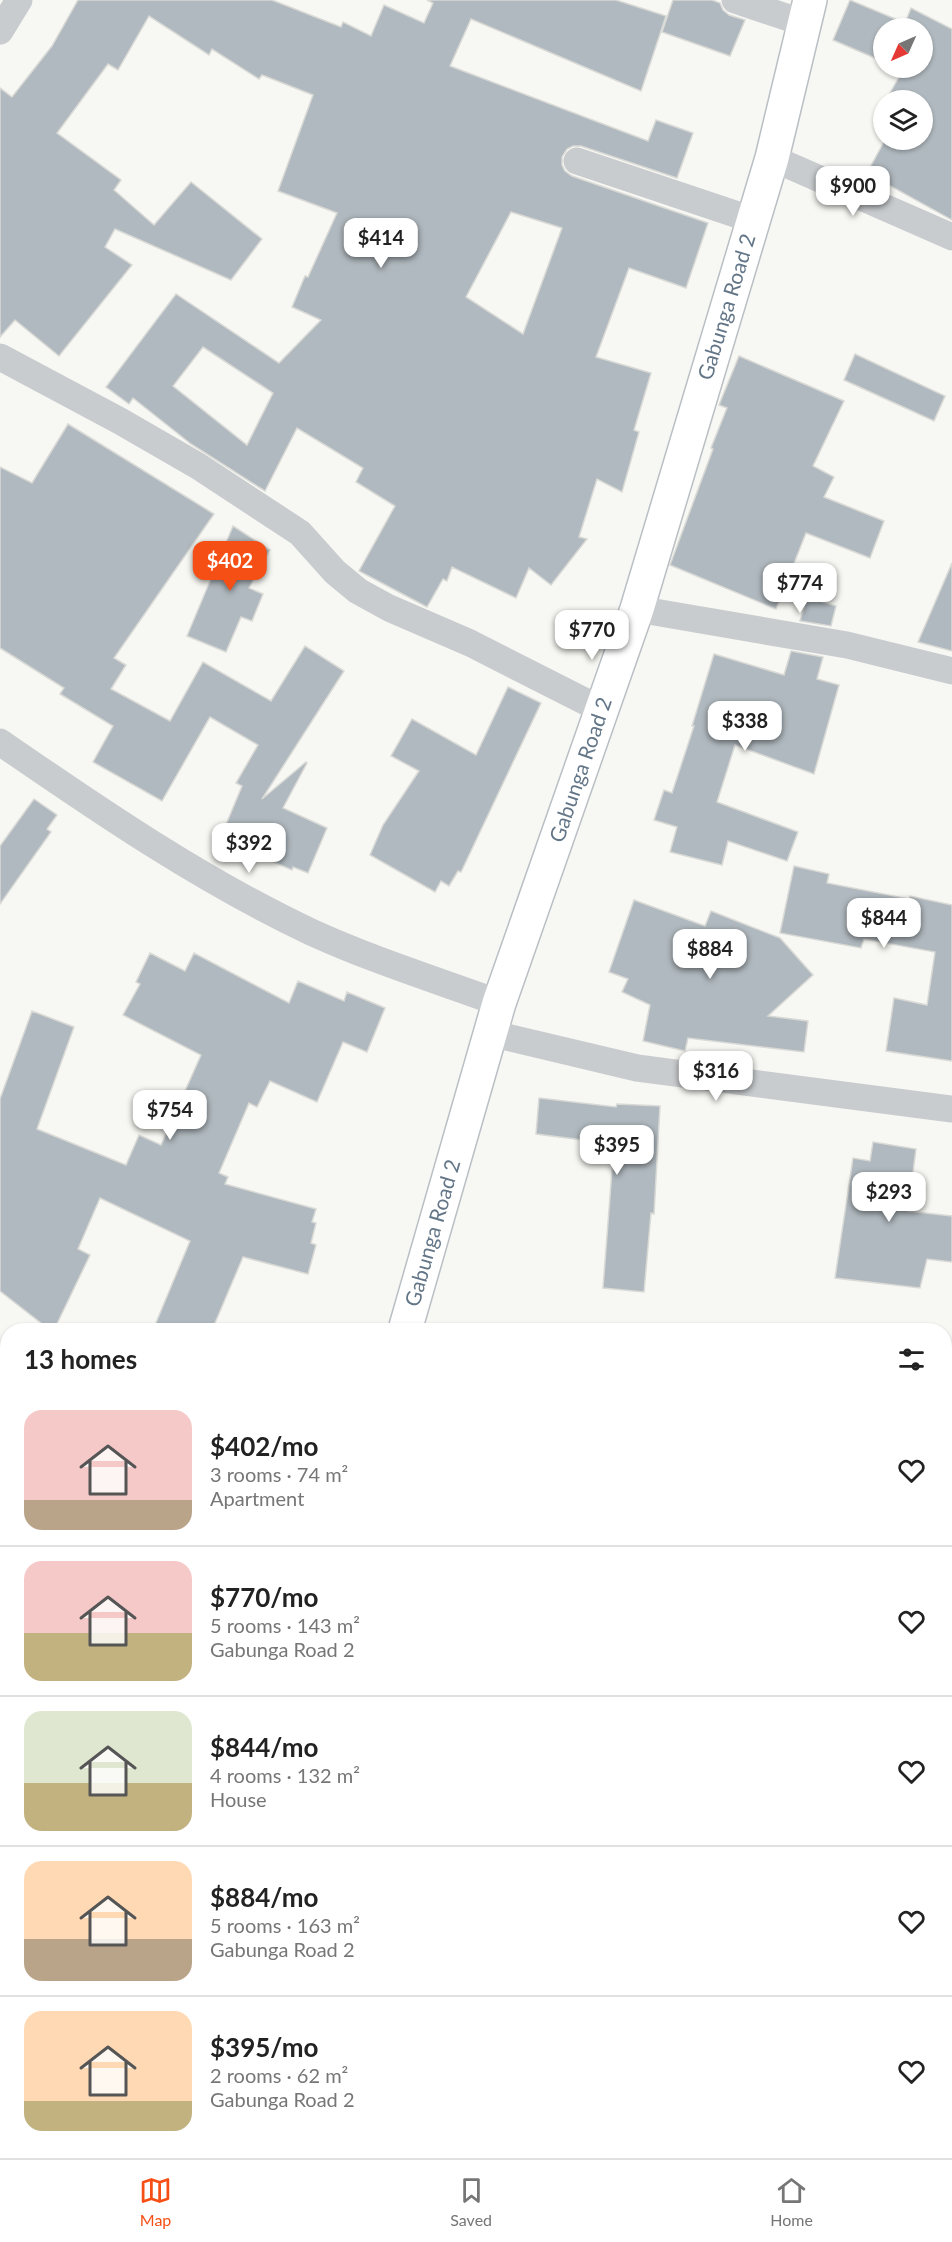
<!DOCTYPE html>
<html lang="en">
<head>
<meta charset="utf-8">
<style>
  :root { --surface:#fff; --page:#f2f2f2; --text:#222; --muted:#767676; --line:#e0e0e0; --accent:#f64f15 }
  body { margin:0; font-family:Lato,sans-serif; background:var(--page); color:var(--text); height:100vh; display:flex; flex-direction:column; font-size:22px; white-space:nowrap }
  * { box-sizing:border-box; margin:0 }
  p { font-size:20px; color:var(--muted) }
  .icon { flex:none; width:33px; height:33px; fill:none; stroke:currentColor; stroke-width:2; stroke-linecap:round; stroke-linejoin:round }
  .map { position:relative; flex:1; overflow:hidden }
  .details { position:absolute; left:0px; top:1323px; width:952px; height:836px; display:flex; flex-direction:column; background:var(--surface); border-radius:24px 24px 0 0; box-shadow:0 2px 4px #0004 }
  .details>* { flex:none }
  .needle { width:39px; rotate:225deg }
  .controls { position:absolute; left:873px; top:18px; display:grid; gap:12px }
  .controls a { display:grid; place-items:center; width:60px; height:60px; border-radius:50%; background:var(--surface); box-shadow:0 2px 4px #0004; font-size:30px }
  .price { position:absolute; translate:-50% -51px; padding:0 14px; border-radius:12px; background:#fff; color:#222; font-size:20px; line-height:39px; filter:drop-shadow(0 2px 3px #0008) }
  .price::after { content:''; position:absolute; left:50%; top:36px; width:18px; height:14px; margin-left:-9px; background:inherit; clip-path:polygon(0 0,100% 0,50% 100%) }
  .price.active { background:var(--accent); color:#fff }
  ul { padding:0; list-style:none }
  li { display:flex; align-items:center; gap:18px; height:150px; padding:0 24px }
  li+li { border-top:2px solid var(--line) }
  li span { display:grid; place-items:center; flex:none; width:168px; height:120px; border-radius:18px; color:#555 }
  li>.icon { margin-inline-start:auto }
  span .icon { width:72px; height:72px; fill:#fffc; stroke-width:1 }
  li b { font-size:26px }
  h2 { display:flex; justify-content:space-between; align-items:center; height:72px; padding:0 24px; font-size:26px }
  .tab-bar { display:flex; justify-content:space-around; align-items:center; height:84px; border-top:2px solid var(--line); background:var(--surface); font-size:16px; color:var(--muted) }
  .tab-bar a { display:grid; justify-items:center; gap:3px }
  .tab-bar .active { color:var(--accent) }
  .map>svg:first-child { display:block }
  .built { fill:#e8e9e7 }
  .building { fill:#b0b9bf; stroke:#d9d9d6; stroke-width:1.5; fill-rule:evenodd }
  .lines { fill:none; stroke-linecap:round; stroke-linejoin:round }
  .secondary-casing { stroke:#babfc4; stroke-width:36 }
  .street { stroke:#c9cccf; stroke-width:27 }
  .secondary { stroke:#fff; stroke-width:33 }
  .labels { text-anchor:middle; stroke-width:6; stroke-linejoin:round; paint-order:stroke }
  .street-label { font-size:21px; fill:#637688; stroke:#fff }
</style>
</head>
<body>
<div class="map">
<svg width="952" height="2158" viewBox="0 0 952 2158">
  <rect width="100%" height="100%" fill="#f7f7f3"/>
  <!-- built -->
  <polygon class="built" points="7,1431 7,1616 0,1613 0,1439"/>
  <!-- building -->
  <g class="building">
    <path d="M 78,0 L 272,0 L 341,27 L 343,22 L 371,36 L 384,5 L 424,23 L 433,3 L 427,0 L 616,0 L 666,16 L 641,91 L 471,19 L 450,66 L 648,141 L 656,120 L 693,133 L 677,178 L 581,146 L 573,146 L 567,149 L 562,157 L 562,165 L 565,171 L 572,176 L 708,223 L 686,288 L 629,268 L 596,357 L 651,373 L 634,430 L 639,432 L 622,492 L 597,479 L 579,537 L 587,539 L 551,585 L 529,568 L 516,598 L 452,567 L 447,581 L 443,579 L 427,607 L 359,571 L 395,506 L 356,482 L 363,468 L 297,428 L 265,491 L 191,444 L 133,398 L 129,404 L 106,387 L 176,294 L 279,363 L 321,320 L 292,307 L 305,276 L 308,277 L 337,213 L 278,191 L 313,95 L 262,75 L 259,79 L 212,49 L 209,55 L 149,16 L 118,70 L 108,64 L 57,133 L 121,180 L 114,190 L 154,225 L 191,182 L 262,239 L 231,280 L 115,229 L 105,247 L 132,265 L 59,356 L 15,320 L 0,337 L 0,88 L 12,97 L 52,46 ZM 511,212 L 562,228 L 523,334 L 466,297 ZM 203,347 L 273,393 L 247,445 L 173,386 Z"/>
    <polygon points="673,0 712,0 720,3 723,10 729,15 745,20 730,56 662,32"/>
    <polygon points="850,0 905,23 911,8 952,29 952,220 867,173 885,140 922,140 922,100 886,100 903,70 897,68 922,68 922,28 884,28 884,62 833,40"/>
    <polygon points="855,354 945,396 934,421 844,380"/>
    <polygon points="739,356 844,401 813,466 834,477 824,497 884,521 870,558 806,533 776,609 670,565 713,449 711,448 727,408 719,405"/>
    <polygon points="68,424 214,514 114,658 126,665 111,689 170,721 203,662 271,701 305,646 344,671 262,799 306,762 307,763 283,808 327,828 308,873 293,867 292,870 220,839 242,786 236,783 258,745 210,717 162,801 93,762 113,726 60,694 64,688 0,648 0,467 32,483"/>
    <polygon points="233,526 270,550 249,588 263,594 252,621 241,617 226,652 187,636"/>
    <polygon points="952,563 952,651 918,642"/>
    <polygon points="807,597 836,606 831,626 800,621"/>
    <polygon points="791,651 823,657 817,679 839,685 814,774 735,745 717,802 798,832 787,861 728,841 722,865 670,852 677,827 654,820 664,790 672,793 694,726 692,726 714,654 784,675"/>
    <polygon points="508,687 541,703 461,872 458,871 449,886 441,881 435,892 370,855 383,825 419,771 391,756 412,719 476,755"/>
    <polygon points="34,799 57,815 47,829 51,832 0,904 0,846"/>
    <polygon points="794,866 829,874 827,883 909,899 910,896 952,905 952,1061 886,1051 894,998 927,1005 935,952 864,939 861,948 780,933"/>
    <polygon points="634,900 705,926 711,911 780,938 813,975 768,1016 808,1021 804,1052 688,1038 685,1051 643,1041 650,1005 622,992 628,979 609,972"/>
    <polygon points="150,953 185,971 194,953 289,1003 298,981 344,1001 347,992 385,1008 367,1052 343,1042 317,1102 270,1081 257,1107 249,1103 219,1173 228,1177 225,1184 316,1209 312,1222 316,1223 311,1243 316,1245 308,1274 243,1257 212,1330 153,1330 190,1241 100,1198 78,1249 90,1255 54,1330 50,1330 0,1291 0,1099 32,1011 74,1027 37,1129 126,1165 139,1135 161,1145 201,1055 123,1015 140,984 136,982"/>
    <polygon points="539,1098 616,1107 617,1104 660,1106 654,1214 651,1213 644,1292 603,1288 614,1144 536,1134"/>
    <polygon points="873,1142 916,1149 908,1211 952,1216 952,1262 927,1259 920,1288 835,1278 853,1158 870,1161"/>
  </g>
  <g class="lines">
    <!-- secondary casing -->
    <g class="secondary-casing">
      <g id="secondary">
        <polyline points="405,1330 499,1003 637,609 772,158 810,0"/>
        <polyline points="161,2158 163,2151"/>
      </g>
    </g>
    <!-- street -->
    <g class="street">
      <polyline points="735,0 804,23"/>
      <polyline points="0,31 19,0"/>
      <polyline points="772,158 952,237"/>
      <polyline points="577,161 753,220"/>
      <polyline points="0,357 120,421 198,466 300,533 335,572 358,591 389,608 470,643 602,710"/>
      <polyline points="637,609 847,645 952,671"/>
      <path d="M 0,742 C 100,811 201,880 311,932 C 372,960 436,980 499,1003"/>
      <polyline points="490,1033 637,1068 952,1109"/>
      <polyline points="0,1537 8,1544"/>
      <polyline points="945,1590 952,1591"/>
    </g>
    <!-- secondary -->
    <use href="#secondary" class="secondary"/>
  </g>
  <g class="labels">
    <!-- street labels -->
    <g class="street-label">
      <text transform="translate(727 307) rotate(-73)" y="7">Gabunga Road 2</text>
      <text transform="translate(581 770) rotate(-71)" y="7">Gabunga Road 2</text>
      <text transform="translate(433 1233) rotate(-74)" y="7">Gabunga Road 2</text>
    </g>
  </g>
</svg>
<div class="controls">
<a><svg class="needle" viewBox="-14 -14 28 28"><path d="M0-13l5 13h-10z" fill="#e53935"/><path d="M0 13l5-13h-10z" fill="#767676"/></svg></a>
<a><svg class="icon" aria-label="layers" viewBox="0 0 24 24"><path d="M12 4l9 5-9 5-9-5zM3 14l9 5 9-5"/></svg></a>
</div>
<b class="price" style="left:853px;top:217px">$900</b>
<b class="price" style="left:381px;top:269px">$414</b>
<b class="price active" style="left:230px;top:592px">$402</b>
<b class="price" style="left:800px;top:614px">$774</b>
<b class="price" style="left:592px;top:661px">$770</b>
<b class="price" style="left:745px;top:752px">$338</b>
<b class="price" style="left:249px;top:874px">$392</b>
<b class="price" style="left:884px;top:949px">$844</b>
<b class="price" style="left:710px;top:980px">$884</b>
<b class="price" style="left:716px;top:1102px">$316</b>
<b class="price" style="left:170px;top:1141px">$754</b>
<b class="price" style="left:617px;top:1176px">$395</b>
<b class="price" style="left:889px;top:1223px">$293</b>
<section class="details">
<h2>13 homes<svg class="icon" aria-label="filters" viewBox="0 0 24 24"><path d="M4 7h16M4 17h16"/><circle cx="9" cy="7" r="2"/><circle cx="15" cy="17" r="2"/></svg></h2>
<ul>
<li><span style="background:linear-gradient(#f6c9c9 75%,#b9a48a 0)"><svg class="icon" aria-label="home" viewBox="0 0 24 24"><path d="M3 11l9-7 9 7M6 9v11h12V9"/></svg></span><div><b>$402/mo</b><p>3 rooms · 74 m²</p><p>Apartment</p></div><svg class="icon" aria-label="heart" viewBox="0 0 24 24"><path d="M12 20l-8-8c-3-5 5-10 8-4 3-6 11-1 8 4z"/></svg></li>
<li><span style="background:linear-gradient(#f6c9c9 60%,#c2b280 0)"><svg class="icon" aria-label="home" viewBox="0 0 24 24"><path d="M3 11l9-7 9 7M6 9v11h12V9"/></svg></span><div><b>$770/mo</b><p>5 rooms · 143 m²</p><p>Gabunga Road 2</p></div><svg class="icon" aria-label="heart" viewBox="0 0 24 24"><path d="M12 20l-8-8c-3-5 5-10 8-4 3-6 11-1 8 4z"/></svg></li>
<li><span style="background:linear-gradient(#dfe7d0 60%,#c2b280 0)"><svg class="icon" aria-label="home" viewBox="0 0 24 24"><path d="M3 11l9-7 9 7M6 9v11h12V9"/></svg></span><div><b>$844/mo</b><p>4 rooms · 132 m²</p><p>House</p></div><svg class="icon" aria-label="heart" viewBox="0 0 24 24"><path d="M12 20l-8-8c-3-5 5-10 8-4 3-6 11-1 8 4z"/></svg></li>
<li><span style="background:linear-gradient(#ffd9b3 65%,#b9a48a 0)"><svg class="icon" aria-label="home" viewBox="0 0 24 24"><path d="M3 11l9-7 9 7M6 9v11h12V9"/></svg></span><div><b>$884/mo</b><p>5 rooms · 163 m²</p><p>Gabunga Road 2</p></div><svg class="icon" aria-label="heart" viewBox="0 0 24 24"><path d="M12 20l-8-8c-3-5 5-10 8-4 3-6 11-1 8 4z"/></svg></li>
<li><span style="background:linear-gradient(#ffd9b3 75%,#c2b280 0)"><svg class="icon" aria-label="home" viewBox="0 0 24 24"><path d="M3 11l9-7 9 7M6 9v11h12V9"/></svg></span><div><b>$395/mo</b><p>2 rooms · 62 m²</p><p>Gabunga Road 2</p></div><svg class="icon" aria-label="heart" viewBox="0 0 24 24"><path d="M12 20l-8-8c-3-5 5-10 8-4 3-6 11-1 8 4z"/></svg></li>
</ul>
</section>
</div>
<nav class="tab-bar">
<a class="active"><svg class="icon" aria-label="map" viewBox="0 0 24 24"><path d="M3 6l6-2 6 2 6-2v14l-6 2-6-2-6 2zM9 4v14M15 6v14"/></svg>Map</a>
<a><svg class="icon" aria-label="saved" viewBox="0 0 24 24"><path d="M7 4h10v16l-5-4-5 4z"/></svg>Saved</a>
<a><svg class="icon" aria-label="home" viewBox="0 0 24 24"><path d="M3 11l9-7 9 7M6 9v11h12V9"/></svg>Home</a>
</nav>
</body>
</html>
